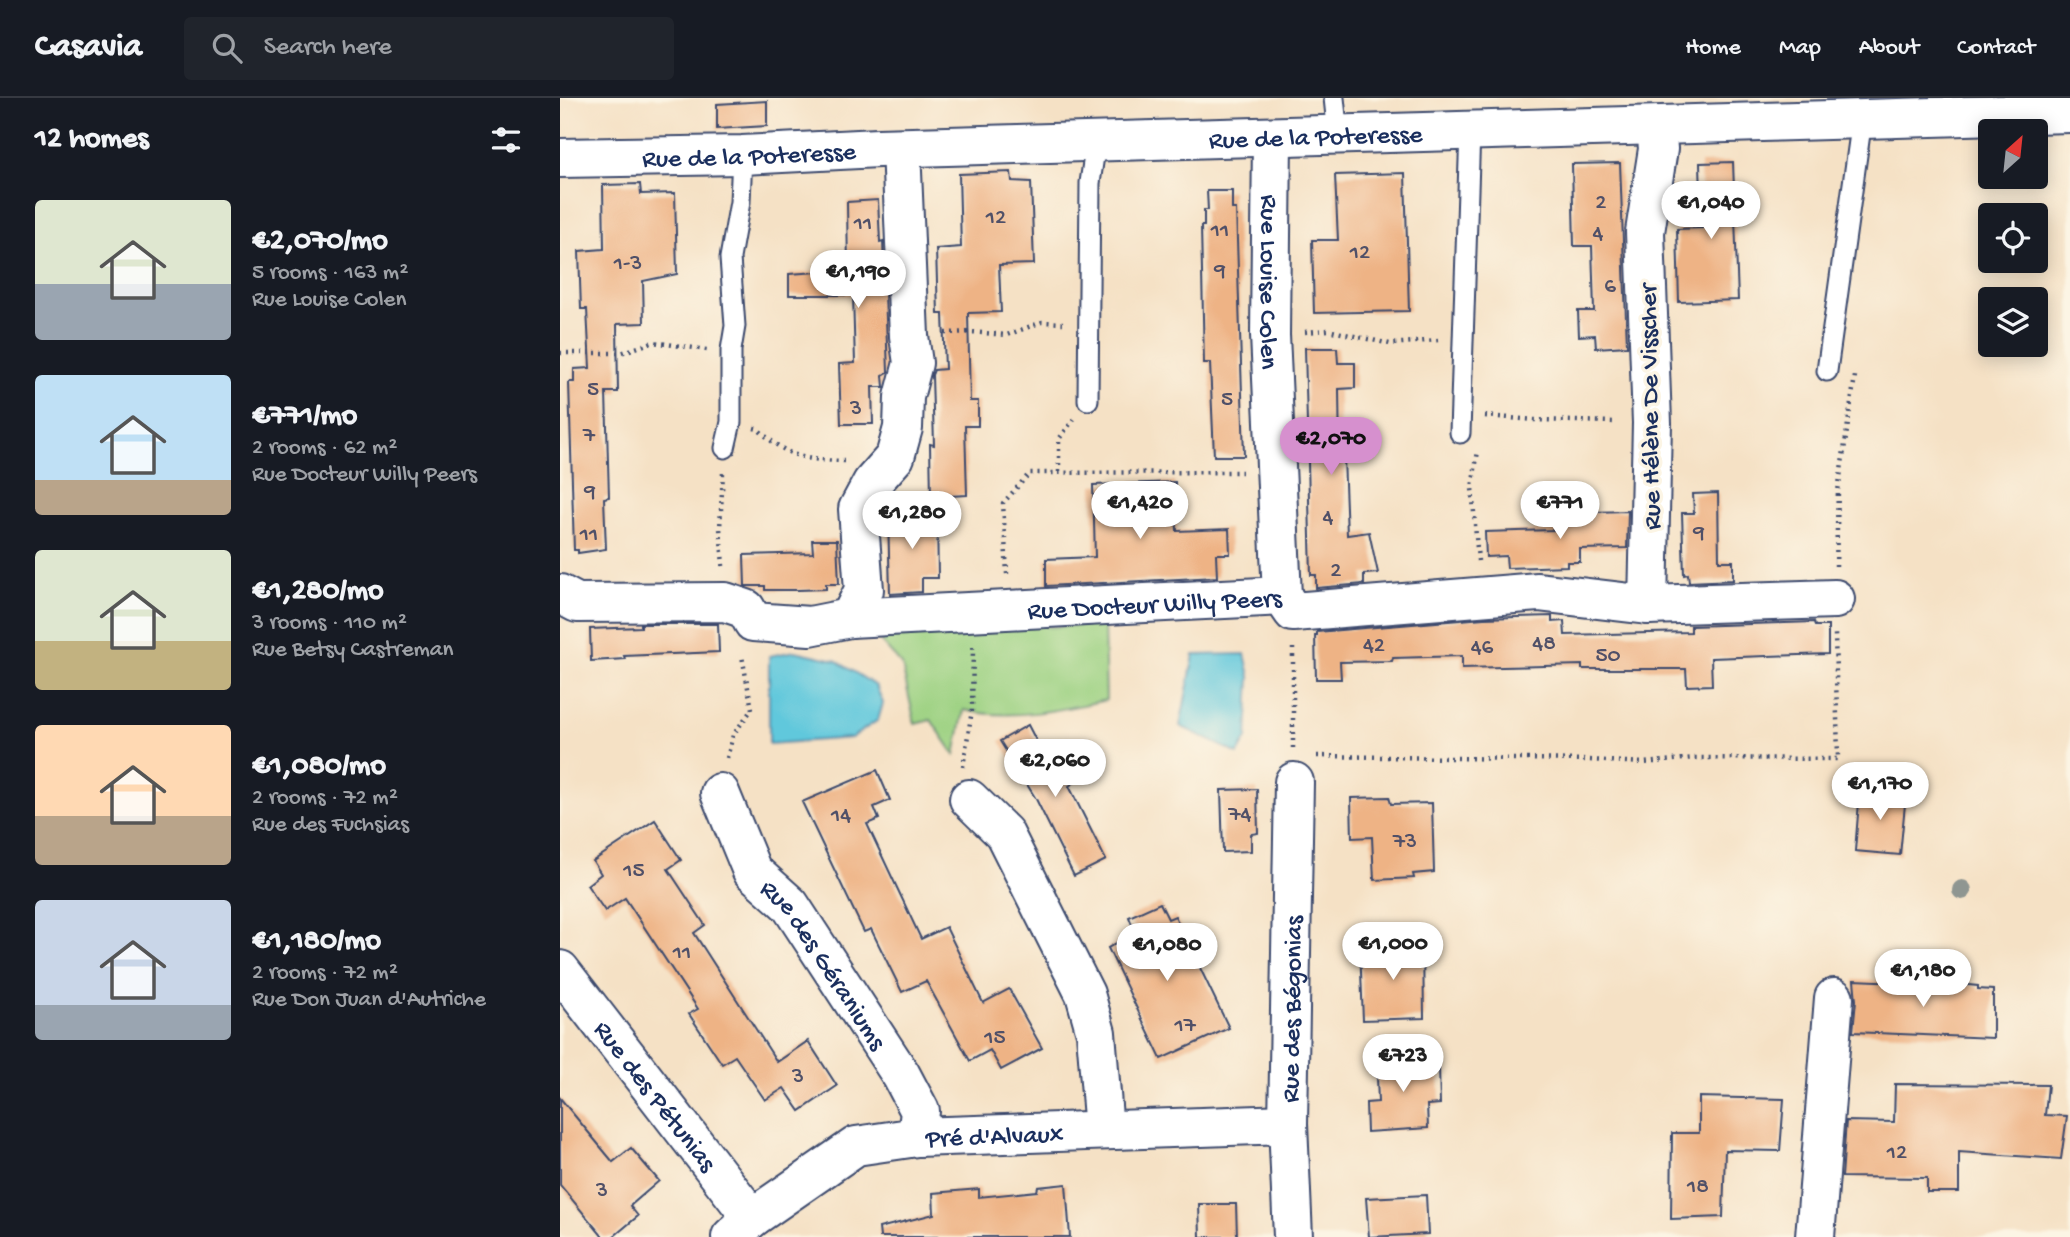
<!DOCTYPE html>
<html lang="en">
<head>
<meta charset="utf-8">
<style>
  :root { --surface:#171b24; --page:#20242c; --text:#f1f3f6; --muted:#9ea1a6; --line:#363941; --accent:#d690ce }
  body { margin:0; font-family:"Gochi Hand",sans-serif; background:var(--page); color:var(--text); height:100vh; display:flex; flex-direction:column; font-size:26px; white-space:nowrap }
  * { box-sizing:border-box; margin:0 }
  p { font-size:23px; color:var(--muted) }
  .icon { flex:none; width:38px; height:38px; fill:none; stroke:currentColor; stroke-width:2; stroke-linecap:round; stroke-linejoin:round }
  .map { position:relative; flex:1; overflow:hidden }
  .sheet { display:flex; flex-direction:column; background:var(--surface); width:560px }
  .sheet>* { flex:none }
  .needle { width:46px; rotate:27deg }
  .controls { position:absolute; left:1418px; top:21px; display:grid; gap:14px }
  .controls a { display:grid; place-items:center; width:70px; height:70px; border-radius:7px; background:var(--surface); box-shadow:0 4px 18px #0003; font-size:35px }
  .price { position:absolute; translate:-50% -60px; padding:0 16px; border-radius:24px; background:#fff; color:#222; font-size:23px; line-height:46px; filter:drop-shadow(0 2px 4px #0008) }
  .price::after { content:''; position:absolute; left:50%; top:42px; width:21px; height:16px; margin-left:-10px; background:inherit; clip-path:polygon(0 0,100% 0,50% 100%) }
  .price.on { background:var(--accent); color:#111 }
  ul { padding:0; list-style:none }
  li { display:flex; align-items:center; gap:21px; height:175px; padding:0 35px }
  li span { display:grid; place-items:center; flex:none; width:196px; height:140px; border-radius:7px; color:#555 }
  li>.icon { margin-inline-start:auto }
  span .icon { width:84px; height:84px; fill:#fffc; stroke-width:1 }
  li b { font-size:30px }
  h2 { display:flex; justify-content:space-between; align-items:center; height:84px; padding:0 35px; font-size:30px }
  header { display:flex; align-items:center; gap:42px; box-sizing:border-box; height:98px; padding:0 35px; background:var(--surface); border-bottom:2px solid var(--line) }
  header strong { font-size:33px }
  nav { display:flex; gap:38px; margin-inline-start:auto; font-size:24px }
  .search { width:490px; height:63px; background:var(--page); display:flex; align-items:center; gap:18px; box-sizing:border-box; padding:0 24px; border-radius:7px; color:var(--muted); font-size:26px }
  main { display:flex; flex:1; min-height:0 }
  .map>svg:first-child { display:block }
  .green { fill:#9ed283; stroke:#5c8070; stroke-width:2 }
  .water { fill:#60c8dc; stroke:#3e7c9d; stroke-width:2 }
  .building { fill:#eeb385 }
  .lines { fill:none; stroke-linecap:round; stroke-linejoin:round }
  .lane-casing { stroke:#3c4a6d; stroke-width:23 }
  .street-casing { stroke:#3c4a6d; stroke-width:42 }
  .path { stroke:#3c4a6d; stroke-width:4.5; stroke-dasharray:2 5; stroke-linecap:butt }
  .lane { stroke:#fff; stroke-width:19 }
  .street { stroke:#fff; stroke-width:38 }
  .tree { fill:#8f9691 }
  .labels { text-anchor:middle; stroke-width:7; stroke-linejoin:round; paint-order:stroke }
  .number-label { font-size:23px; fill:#505068 }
  .street-label { font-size:26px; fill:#1b2f5e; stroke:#fcf5e5 }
</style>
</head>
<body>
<header>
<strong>Casavia</strong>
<div class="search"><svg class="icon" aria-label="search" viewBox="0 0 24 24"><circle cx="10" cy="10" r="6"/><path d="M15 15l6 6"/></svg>Search here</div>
<nav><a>Home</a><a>Map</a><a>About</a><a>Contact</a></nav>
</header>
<main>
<section class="sheet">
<h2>12 homes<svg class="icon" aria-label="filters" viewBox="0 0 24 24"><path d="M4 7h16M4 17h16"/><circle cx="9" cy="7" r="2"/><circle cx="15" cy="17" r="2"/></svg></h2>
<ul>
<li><span style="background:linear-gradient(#dfe7d0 60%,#9aa5b1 0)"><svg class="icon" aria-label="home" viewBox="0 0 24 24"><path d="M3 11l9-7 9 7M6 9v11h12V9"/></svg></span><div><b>€2,070/mo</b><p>5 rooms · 163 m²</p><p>Rue Louise Colen</p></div></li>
<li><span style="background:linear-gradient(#bfe0f5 75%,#b9a48a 0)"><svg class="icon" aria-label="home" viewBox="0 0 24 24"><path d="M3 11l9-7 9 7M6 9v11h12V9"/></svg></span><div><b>€771/mo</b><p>2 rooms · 62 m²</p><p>Rue Docteur Willy Peers</p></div></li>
<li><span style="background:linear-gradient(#dfe7d0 65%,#c2b280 0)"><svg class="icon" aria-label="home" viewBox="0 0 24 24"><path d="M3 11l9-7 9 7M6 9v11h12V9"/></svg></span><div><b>€1,280/mo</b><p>3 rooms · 110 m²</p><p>Rue Betsy Castreman</p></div></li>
<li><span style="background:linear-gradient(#ffd9b3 65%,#b9a48a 0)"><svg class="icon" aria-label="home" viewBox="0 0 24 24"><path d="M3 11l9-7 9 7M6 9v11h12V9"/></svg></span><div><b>€1,080/mo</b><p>2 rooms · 72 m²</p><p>Rue des Fuchsias</p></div></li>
<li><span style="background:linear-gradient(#c9d6e8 75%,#9aa5b1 0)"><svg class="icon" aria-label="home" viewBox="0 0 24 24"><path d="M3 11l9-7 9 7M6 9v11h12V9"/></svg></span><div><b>€1,180/mo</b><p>2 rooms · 72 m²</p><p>Rue Don Juan d'Autriche</p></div></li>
</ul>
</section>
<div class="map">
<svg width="1510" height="1139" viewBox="0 0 1510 1139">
  <rect width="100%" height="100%" fill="#fcf5e5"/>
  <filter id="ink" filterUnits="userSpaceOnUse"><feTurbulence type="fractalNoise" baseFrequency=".0143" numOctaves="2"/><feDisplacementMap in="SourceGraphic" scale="14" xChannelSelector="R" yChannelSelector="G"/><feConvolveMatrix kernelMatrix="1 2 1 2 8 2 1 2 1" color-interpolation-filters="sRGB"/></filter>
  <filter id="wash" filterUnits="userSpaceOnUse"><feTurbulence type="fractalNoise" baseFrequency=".00686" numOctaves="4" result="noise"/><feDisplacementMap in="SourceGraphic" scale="28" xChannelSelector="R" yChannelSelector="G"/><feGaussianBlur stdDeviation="1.57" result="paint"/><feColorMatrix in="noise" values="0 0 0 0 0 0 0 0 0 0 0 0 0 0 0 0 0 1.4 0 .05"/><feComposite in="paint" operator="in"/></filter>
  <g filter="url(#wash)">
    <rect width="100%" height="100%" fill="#f5e1c5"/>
    <!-- green -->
    <path class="green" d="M 480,525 L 488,529 L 544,526 L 546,602 C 501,612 451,623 404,612 L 395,657 L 371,622 L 355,626 L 342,567 L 311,533 Z"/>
    <!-- water -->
    <g class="water">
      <polygon points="235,553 275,562 316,588 323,605 318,622 291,640 209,646 209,558"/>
      <polygon points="685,556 690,578 687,640 678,656 620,628 634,557"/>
    </g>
    <g id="blocks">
      <!-- building -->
      <g class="building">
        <polygon points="207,3 207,28 157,31 157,6"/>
        <polygon points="1173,64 1178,202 1119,204 1117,131 1142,130 1140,65"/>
        <polygon points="1060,65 1067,248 1036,250 1035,237 1019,238 1018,213 1034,213 1032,148 1014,148 1012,66"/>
        <polygon points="451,74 452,83 471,84 474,166 439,167 441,214 408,215 410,303 418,303 418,328 405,328 407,397 371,399 370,346 374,347 372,277 374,272 385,271 383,216 378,216 376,151 401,149 399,76"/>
        <polygon points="845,75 849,213 754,215 752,142 778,142 775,77"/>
        <polygon points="80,86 81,96 115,95 117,176 83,183 84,225 57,226 58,294 46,294 49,399 44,400 46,451 18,455 18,452 14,452 9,284 14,284 14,271 30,270 27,211 21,211 19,153 44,151 43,87"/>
        <polygon points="647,93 672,93 672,111 676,111 684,358 654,358 650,265 644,265 641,128 644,128 644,112 648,112"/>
        <polygon points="318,102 320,144 323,143 328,274 323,277 324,289 312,289 313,326 281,326 279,266 295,265 293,197 229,197 229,176 288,172 287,104"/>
        <polygon points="745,250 777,250 778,265 795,265 795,290 779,291 780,359 784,359 787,437 809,434 818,475 804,476 804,486 756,490 756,477 751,477"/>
        <polygon points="615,384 617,433 669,431 670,456 656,456 657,479 486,488 486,461 535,459 533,387"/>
        <polygon points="1158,395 1159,463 1173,463 1173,482 1129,484 1128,476 1124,477 1122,415 1134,415 1133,396"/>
        <polygon points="1068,413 1067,450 1020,451 1020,464 1007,464 1007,468 947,470 946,458 926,459 925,434 994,432 994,420 1033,419 1033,414"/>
        <polygon points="377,416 378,480 362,480 362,494 330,496 328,417"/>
        <polygon points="252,442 277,442 279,486 266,486 266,491 238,492 205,492 205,488 185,488 184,457 253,455"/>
        <polygon points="992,518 992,524 1004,523 1005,537 1131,534 1131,528 1254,524 1255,528 1268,528 1268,556 1151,560 1152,587 1127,588 1126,571 1022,571 1022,567 902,570 902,558 833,560 832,563 780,564 781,581 756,581 755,537 757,537 757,534 924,520"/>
        <polygon points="81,526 158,526 159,554 64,558 65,561 31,563 30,531 81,529"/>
        <polygon points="468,627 482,654 497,648 515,684 509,688 546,762 514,778 476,701 440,643"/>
        <polygon points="317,672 330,702 314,709 319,721 307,726 361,841 386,829 423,905 449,891 482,950 441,972 430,952 410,963 366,883 342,894 311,831 304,834 242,704"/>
        <polygon points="697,691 698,735 691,736 691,753 663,754 661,692"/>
        <polygon points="1300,692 1346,696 1340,757 1295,753"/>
        <polygon points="829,699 831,706 872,705 874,774 853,776 854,780 814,782 812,739 792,740 791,700"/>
        <polygon points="95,722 121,762 108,771 145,827 134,835 217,964 248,943 277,988 240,1013 224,990 205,1002 175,958 162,966 129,916 138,911 65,800 45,813 27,787 41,776 33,763"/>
        <polygon points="600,805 608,821 615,818 669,930 601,961 548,850 575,834 569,819"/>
        <polygon points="863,846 864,920 803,922 800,850"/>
        <polygon points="1294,882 1408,887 1418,888 1418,891 1433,892 1433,940 1293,934 1296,902"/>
        <polygon points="816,953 879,968 880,1006 867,1007 868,1030 807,1034 806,1005 818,1004"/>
        <polygon points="1335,986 1488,987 1485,1017 1507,1018 1501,1061 1399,1054 1399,1094 1367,1094 1367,1080 1282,1079 1286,1023 1334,1024"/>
        <polygon points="1139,999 1224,1001 1220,1053 1165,1052 1163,1119 1111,1121 1112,1035 1139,1035"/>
        <polygon points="0,1000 53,1064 71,1050 99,1083 70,1108 78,1118 53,1139 43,1139 0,1087"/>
        <polygon points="506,1086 510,1139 320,1139 319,1130 374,1116 373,1095 419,1091 419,1099 477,1093 478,1089"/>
        <polygon points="866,1097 868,1136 809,1139 806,1100"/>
        <polygon points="639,1106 676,1106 677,1139 640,1139"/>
      </g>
    </g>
  </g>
  <g filter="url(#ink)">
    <use href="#blocks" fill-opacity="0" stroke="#3c4a6d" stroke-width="2"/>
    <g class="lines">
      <!-- lane casing -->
      <g class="lane-casing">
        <g id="lane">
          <polyline points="774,0 778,37"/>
          <polyline points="1267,273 1302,21"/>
          <polyline points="528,302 530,85 536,44"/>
          <polyline points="900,335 910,32"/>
          <polyline points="165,350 171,324 171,252 175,228 170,160 180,104 182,57"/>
        </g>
      </g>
      <!-- street casing -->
      <g class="street-casing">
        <g id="street">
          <path id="s1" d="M 712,39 L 710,237 L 722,498"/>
          <path id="s2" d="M 0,60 L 182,57 L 318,50 L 1510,15"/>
          <path id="s3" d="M 0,496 L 17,505 L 165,504 L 186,511 L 193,524 L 250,528 L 290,520 L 722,498"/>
          <polyline points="722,498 733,514 978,494 1088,507 1275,501"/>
          <polyline points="1088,507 1092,325 1085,134 1098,51 1096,28"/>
          <polyline points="290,520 304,492 298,411 312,385 335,359 343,330 344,299 353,265 349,238 341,50"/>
          <path id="s4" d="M 160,695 L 192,773 L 230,807 L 341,977 L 360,1013 L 357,1039"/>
          <polyline points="409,701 444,735 525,896 536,935 544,1032"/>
          <path id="s5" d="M 0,872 L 192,1120"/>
          <path id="s6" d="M 171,1139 L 192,1120 L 296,1048 L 357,1039 L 728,1026"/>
          <path id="s7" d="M 733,1139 L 728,1026 L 734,684"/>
          <polyline points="1255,1139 1274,900"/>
        </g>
      </g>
      <!-- path -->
      <g class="path">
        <polyline points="745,234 768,232 830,246 878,242"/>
        <polyline points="385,235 411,234 447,237 482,224 503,225"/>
        <polyline points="0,255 61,255 93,244 147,252"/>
        <polyline points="925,318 975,322 1056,324"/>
        <path d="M 194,330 L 198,331 C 228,360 244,362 284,363"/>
        <polyline points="499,374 499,341 514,321"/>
        <polyline points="918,463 912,390 918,353"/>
        <polyline points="163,468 160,430 163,375"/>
        <polyline points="1276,468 1278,393 1295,278"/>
        <polyline points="447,476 443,405 470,375 682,374"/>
        <polyline points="733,650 733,547"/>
        <polyline points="757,658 1029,662 1084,665 1134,660 1278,661 1275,536"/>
        <polyline points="167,660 173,637 192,611 182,558"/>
        <polyline points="403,669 412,612 413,549"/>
      </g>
      <!-- lane -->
      <use href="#lane" class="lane"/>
      <!-- street -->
      <use href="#street" class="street"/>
    </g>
    <!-- trees -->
    <circle class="tree" cx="1402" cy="792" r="10"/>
  </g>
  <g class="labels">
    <!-- number labels -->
    <g class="number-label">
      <text x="1041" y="110">2</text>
      <text x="436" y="125">12</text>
      <text x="303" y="131">11</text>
      <text x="660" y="138">11</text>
      <text x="1038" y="141">4</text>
      <text x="800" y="160">12</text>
      <text x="68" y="171">1-3</text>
      <text x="660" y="178">9</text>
      <text x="1050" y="194">6</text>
      <text x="33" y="297">5</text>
      <text x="667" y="307">5</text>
      <text x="296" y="316">3</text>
      <text x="29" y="343">7</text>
      <text x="30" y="399">9</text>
      <text x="768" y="425">4</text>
      <text x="1139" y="440">9</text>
      <text x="29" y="442">11</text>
      <text x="776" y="478">2</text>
      <text x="984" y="551">48</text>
      <text x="814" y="553">42</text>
      <text x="922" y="555">46</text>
      <text x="1048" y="563">50</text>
      <text x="680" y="722">74</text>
      <text x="281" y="723">14</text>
      <text x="845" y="749">73</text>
      <text x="74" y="778">15</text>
      <text x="122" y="860">11</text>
      <text x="625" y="933">17</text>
      <text x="435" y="945">15</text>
      <text x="238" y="984">3</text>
      <text x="1337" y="1060">12</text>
      <text x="1138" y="1094">18</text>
      <text x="42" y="1098">3</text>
    </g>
    <!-- street labels -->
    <g class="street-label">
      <text dy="9" stroke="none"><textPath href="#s2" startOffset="756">Rue de la Poteresse</textPath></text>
      <text dy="9" stroke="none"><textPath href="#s2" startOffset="189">Rue de la Poteresse</textPath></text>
      <text dy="9" stroke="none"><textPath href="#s1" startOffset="145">Rue Louise Colen</textPath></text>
      <text transform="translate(1088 309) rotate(-91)" y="9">Rue Hélène De Visscher</text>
      <text dy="9" stroke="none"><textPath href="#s3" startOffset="607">Rue Docteur Willy Peers</textPath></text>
      <text dy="9" stroke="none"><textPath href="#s4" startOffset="203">Rue des Géraniums</textPath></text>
      <text dy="9" stroke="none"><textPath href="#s7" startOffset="228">Rue des Bégonias</textPath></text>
      <text dy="9" stroke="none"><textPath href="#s5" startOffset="158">Rue des Pétunias</textPath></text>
      <text dy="9" stroke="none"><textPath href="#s6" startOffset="294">Pré d'Alvaux</textPath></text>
    </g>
  </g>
</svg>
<div class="controls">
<a><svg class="needle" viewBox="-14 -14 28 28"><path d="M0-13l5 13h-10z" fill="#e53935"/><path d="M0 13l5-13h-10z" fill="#9ea1a6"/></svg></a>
<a><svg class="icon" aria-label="locate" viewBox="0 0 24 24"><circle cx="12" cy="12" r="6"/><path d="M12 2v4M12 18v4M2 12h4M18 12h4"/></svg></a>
<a><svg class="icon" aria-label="layers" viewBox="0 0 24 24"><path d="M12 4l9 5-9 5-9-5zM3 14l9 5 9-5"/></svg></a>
</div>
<b class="price" style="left:1151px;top:143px">€1,040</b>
<b class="price" style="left:298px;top:212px">€1,190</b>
<b class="price on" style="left:771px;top:379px">€2,070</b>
<b class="price" style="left:580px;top:443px">€1,420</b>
<b class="price" style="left:1000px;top:443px">€771</b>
<b class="price" style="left:352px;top:453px">€1,280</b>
<b class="price" style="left:495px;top:701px">€2,060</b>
<b class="price" style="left:1320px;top:724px">€1,170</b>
<b class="price" style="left:833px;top:884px">€1,000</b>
<b class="price" style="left:607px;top:885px">€1,080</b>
<b class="price" style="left:1363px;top:911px">€1,180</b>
<b class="price" style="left:843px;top:996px">€723</b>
</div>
</main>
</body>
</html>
